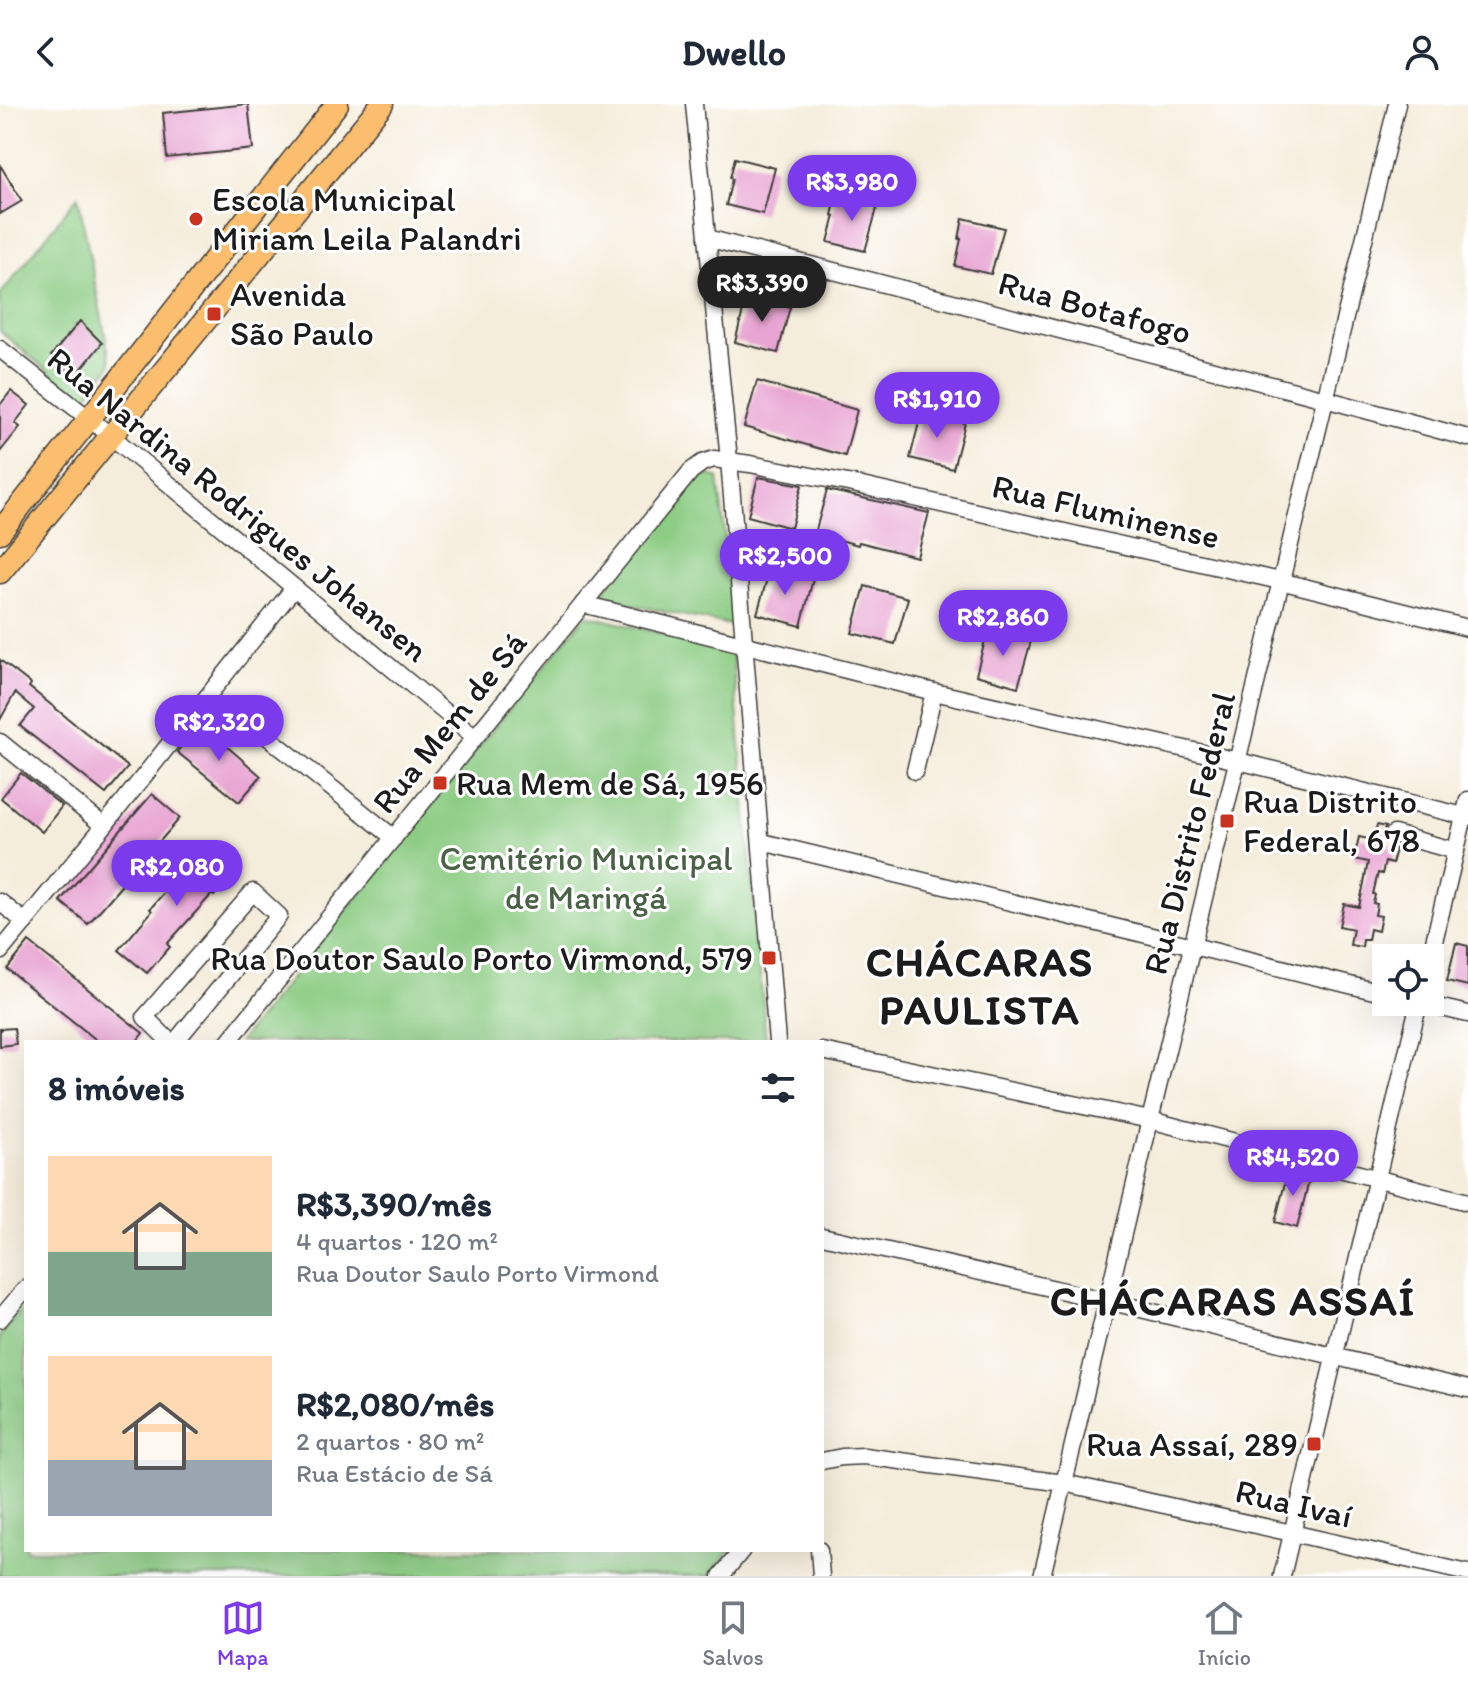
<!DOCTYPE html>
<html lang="pt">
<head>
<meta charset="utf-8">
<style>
  :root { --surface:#fff; --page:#f6f6f7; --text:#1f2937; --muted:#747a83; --line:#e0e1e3; --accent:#7c3aed }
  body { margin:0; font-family:Itim,sans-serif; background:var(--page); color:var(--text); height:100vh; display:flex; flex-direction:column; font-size:30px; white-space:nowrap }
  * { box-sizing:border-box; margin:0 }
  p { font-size:26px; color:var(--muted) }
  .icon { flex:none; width:44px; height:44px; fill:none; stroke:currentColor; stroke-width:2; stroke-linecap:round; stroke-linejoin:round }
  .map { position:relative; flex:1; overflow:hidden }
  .panel { position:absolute; left:24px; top:936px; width:800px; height:512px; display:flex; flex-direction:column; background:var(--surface); border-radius:0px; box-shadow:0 8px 32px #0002 }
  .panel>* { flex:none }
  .tools { position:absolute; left:1372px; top:840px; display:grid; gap:16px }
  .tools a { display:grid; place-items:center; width:72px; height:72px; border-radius:0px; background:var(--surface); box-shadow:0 8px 32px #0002; font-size:40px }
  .price { position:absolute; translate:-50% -68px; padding:0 18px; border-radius:28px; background:var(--accent); color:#fff; font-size:26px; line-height:52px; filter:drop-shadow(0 2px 4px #0008) }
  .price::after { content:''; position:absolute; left:50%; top:48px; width:24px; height:18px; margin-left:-12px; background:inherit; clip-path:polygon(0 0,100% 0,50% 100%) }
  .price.selected { background:#222; color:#fff }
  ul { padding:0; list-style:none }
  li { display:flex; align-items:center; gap:24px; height:200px; padding:0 24px }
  li span { display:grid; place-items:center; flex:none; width:224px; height:160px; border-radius:0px; color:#555 }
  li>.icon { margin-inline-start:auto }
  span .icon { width:96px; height:96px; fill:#fffc; stroke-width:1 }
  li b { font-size:34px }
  h2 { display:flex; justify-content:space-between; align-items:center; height:96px; padding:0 24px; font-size:34px }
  header { display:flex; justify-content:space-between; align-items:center; height:104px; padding:0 24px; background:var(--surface); font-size:36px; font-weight:800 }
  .tabs { display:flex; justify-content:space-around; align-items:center; height:112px; border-top:2px solid var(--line); background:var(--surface); font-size:22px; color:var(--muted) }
  .tabs a { display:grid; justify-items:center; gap:4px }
  .tabs .selected { color:var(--accent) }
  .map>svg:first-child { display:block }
  .green { fill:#8ccc83; stroke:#547450; stroke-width:2 }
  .building { fill:#e8a5d3 }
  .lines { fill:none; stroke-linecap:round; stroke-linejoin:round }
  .minor-casing { stroke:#3d3b39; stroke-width:19 }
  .major-casing { stroke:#3d3b39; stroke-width:25 }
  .minor { stroke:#fff; stroke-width:16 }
  .major { stroke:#fbbe6e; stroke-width:22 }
  .poi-dot { fill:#c8321e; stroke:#fff; stroke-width:3 }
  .labels { text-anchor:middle; stroke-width:6; stroke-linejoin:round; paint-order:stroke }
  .poi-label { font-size:34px; fill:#1c1c1c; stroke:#fff; text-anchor:start }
  .street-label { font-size:34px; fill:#1c1c1c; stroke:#fff }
  .park-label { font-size:34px; fill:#496245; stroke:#fff }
  .district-label { font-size:42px; font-weight:bold; letter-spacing:2px; fill:#1c1c1c; stroke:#fff }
</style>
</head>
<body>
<header><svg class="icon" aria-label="back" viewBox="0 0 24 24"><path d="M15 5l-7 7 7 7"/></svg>Dwello<svg class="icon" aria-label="person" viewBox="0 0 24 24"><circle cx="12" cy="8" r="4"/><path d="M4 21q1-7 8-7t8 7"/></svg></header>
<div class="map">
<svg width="1468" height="1472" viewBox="0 0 1468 1472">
  <rect width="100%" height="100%" fill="#fff"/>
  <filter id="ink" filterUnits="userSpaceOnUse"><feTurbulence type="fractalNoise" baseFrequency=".0125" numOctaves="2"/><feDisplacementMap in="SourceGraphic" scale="16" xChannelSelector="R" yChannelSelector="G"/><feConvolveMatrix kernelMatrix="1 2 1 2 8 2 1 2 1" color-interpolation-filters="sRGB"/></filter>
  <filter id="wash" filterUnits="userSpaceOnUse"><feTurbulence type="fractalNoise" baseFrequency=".006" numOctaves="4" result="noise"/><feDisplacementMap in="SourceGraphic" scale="32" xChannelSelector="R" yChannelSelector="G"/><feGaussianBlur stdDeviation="1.8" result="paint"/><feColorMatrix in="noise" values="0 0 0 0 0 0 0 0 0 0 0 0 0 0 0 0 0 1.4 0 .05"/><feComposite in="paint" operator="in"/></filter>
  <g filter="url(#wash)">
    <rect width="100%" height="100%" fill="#f5eddb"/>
    <!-- green -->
    <g class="green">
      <polygon points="78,92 111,261 83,297 0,227 0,191"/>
      <polygon points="710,371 718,374 736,522 598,494 690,383 701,373"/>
      <polygon points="586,511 732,547 766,938 239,938"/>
      <polygon points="26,1200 26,1446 731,1446 709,1472 0,1472 0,1232"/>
    </g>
    <g id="blocks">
      <!-- building -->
      <g class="building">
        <polygon points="248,0 253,45 167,54 163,9"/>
        <polygon points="735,54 775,64 763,110 726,101 732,75 730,74"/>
        <polygon points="0,61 22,97 0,110"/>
        <polygon points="837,91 878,101 865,147 828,138 835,112 832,111"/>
        <polygon points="963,114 1004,124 991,170 955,162 961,135 959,135"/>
        <polygon points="747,191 790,203 778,249 735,238"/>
        <polygon points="80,217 102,239 75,273 51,252"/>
        <polygon points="757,277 857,306 845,352 744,323"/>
        <polygon points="11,287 29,301 15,319 20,323 0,348 0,301"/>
        <polygon points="922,307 965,319 953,365 910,354"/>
        <polygon points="758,373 802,381 791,424 748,412"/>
        <polygon points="827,386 929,409 917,453 859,438 858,441 815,429"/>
        <polygon points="770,464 813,475 801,522 757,510"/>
        <polygon points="865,482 908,494 895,540 852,529"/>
        <polygon points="988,525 1031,537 1018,583 976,571"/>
        <polygon points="0,556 31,580 29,583 128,663 106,690 20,622 34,605 15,589 0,616"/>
        <polygon points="200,619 261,672 239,698 177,648"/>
        <polygon points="21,669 62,702 42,728 1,694"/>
        <polygon points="152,690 180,714 88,820 60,797"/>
        <polygon points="1377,721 1386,723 1383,728 1384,734 1390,740 1390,744 1396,745 1392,760 1385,758 1382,770 1378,769 1373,790 1375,791 1373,799 1377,800 1375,811 1381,812 1378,827 1370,825 1368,836 1363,836 1362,843 1350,841 1353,825 1339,822 1344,800 1359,803 1365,774 1368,758 1354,755 1359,733 1373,736"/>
        <polygon points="209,741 237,765 214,792 212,790 167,840 170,843 147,869 119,846 152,807 150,805 173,778 176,780"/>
        <polygon points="29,838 143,929 136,938 99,938 7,865"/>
        <polygon points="1456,839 1468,842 1468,882 1447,877"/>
        <polygon points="14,924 16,940 0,942 0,925"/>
        <polygon points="1289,1063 1311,1069 1297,1124 1275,1118"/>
      </g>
    </g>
  </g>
  <g filter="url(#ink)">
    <use href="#blocks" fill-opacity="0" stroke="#3d3b39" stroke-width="2"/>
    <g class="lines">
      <!-- minor casing -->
      <g class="minor-casing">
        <g id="minor">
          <polyline points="694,0 729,356 777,938"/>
          <polyline points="707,134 1325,295 1468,334"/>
          <polyline points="0,245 111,332 475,633"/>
          <polyline points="583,500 934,588 1238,657 1468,713"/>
          <polyline points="243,613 394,734"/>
          <polyline points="0,638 104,722"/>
          <polyline points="915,667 934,588"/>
          <polyline points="1394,730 1456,747"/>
          <polyline points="762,738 1193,842 1386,890"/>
          <polyline points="0,798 25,818"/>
          <polyline points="0,848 104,722 294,484"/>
          <polyline points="1430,854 1468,696"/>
          <polyline points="1416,898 1468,910"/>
          <polyline points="170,938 145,913 253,788 279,812 175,938"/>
          <polyline points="228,938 691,367 702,359 714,355 750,360 853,380 1280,477 1468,524"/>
          <polyline points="822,947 1150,1016 1468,1098"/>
          <polyline points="822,1132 1108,1197 1468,1285"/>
          <polyline points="0,1215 26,1184"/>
          <polyline points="822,1357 842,1353 864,1352 1064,1379 1292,1429 1468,1469"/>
          <polyline points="819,1446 821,1472"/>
          <polyline points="721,1472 742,1446"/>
          <polyline points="1042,1472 1150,1016 1397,0"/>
          <polyline points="1282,1472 1419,898"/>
        </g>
      </g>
      <!-- major casing -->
      <g class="major-casing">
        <g id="major">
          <polyline points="0,428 337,0"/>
          <polyline points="0,468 382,0"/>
        </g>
      </g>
      <!-- minor -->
      <use href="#minor" class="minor"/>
      <!-- major -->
      <use href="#major" class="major"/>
    </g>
  </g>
  <!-- markers -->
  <g class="poi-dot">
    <circle cx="196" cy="115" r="8"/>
    <rect x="206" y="202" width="16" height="16" rx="4"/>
    <rect x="432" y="671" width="16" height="16" rx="4"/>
    <rect x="1219" y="709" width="16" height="16" rx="4"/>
    <rect x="761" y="846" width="16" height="16" rx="4"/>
    <rect x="1306" y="1332" width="16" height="16" rx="4"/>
  </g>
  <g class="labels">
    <!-- poi labels -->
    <g class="poi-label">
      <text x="212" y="107">Escola Municipal<tspan x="212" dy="39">Miriam Leila Palandri</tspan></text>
      <text x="230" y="202">Avenida<tspan x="230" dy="39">São Paulo</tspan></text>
      <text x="456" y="691">Rua Mem de Sá, 1956</text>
      <text x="1243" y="709">Rua Distrito<tspan x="1243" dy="39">Federal, 678</tspan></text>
      <text x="753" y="866" text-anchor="end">Rua Doutor Saulo Porto Virmond, 579</text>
      <text x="1298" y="1352" text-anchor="end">Rua Assaí, 289</text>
    </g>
    <!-- street labels -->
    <g class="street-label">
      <text transform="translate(1095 203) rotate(15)" y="12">Rua Botafogo</text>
      <text transform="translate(238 400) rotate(39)" y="12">Rua Nardina Rodrigues Johansen</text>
      <text transform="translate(1106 407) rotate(13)" y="12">Rua Fluminense</text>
      <text transform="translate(449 618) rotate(-51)" y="12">Rua Mem de Sá</text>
      <text transform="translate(1189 729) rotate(-76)" y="12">Rua Distrito Federal</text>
      <text transform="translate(1294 1399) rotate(13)" y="12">Rua Ivaí</text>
    </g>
    <!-- park labels -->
    <g class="park-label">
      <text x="586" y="766">Cemitério Municipal<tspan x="586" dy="39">de Maringá</tspan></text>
    </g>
    <!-- district labels -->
    <g class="district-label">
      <text x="980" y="872">CHÁCARAS<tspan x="980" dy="48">PAULISTA</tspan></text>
      <text x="1233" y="1211">CHÁCARAS ASSAÍ</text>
    </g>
  </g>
</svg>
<div class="tools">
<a><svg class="icon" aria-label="locate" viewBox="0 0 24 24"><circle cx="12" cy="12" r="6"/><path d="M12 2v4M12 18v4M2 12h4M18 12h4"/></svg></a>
</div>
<b class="price" style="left:852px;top:119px">R$3,980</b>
<b class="price selected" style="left:762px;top:220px">R$3,390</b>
<b class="price" style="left:937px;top:336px">R$1,910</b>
<b class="price" style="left:785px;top:493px">R$2,500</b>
<b class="price" style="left:1003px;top:554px">R$2,860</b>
<b class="price" style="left:219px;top:659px">R$2,320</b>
<b class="price" style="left:177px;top:804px">R$2,080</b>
<b class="price" style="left:1293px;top:1094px">R$4,520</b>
<section class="panel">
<h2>8 imóveis<svg class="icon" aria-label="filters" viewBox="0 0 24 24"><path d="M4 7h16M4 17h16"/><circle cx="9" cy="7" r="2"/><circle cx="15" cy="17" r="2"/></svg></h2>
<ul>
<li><span style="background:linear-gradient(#ffd9b3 60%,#7fa58c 0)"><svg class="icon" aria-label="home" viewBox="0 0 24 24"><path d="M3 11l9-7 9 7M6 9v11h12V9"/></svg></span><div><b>R$3,390/mês</b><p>4 quartos · 120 m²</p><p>Rua Doutor Saulo Porto Virmond</p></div></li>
<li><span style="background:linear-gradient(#ffd9b3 65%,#9aa5b1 0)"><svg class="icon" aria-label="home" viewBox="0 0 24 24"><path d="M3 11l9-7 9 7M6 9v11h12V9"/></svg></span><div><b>R$2,080/mês</b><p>2 quartos · 80 m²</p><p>Rua Estácio de Sá</p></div></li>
</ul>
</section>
</div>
<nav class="tabs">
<a class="selected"><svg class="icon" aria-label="map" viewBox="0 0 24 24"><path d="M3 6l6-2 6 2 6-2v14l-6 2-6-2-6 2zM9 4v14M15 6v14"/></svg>Mapa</a>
<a><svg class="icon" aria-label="saved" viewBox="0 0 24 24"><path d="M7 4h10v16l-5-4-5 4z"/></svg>Salvos</a>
<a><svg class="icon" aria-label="home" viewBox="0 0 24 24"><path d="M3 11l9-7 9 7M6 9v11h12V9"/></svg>Início</a>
</nav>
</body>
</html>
